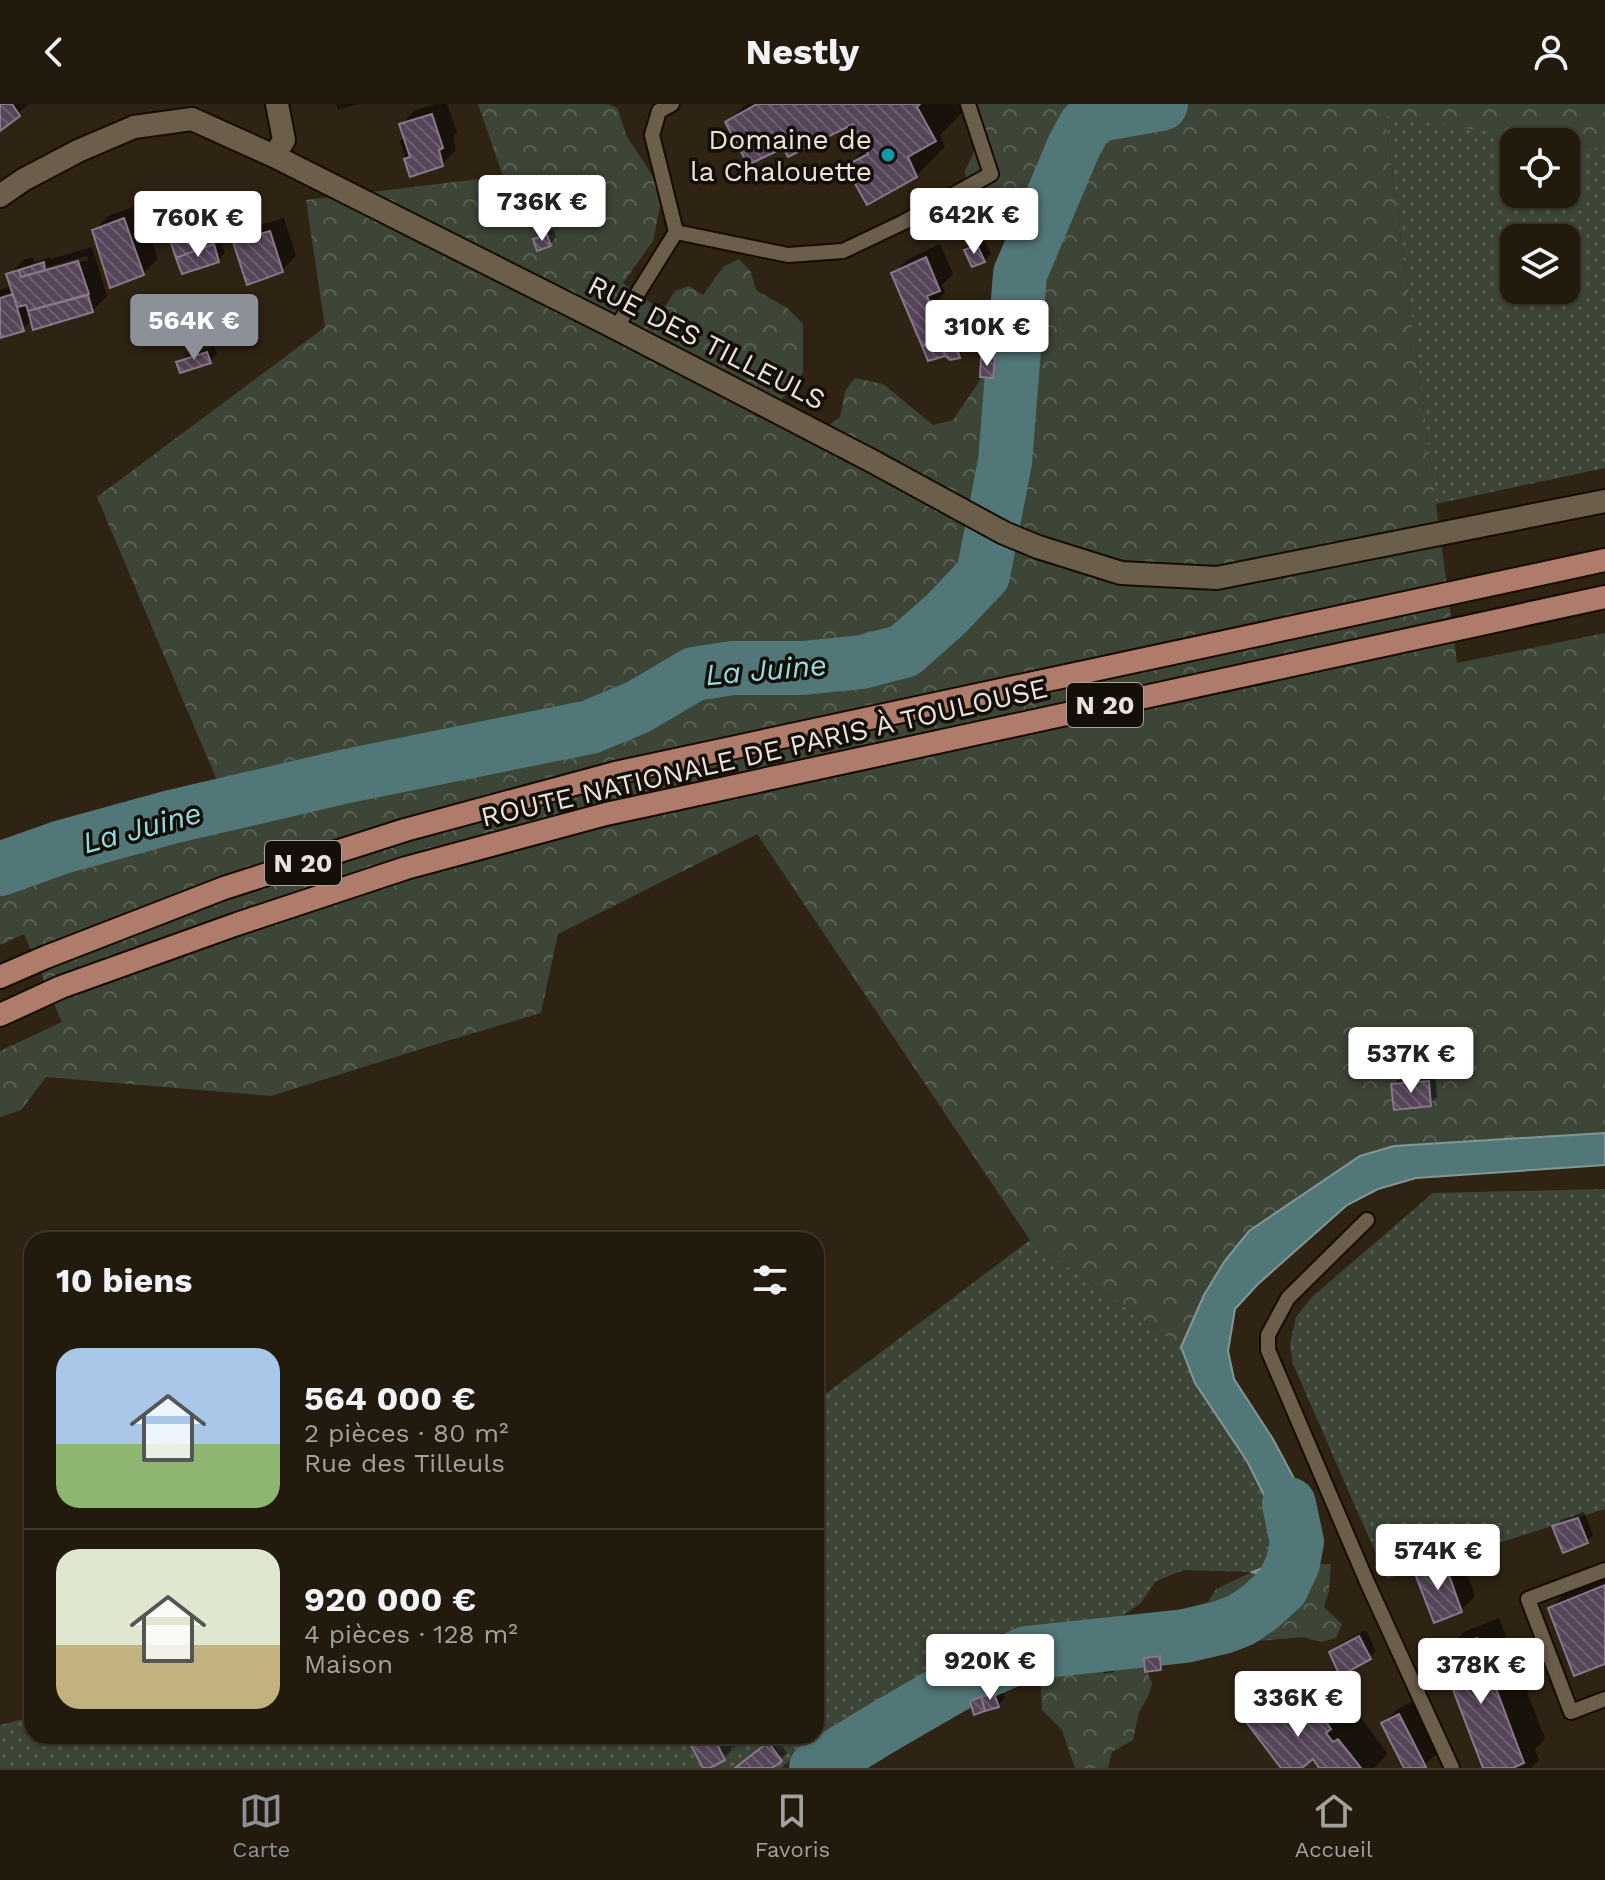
<!DOCTYPE html>
<html lang="fr">
<head>
<meta charset="utf-8">
<style>
  :root { --surface:#231a0e; --page:#2b2317; --text:#f1f3f6; --muted:#a3a19e; --line:#40382e; --accent:#8c9099 }
  body { margin:0; font-family:"Work Sans",sans-serif; background:var(--page); color:var(--text); height:100vh; display:flex; flex-direction:column; font-size:30px; white-space:nowrap }
  * { box-sizing:border-box; margin:0 }
  p { font-size:26px; color:var(--muted) }
  .icon { flex:none; width:44px; height:44px; fill:none; stroke:currentColor; stroke-width:2; stroke-linecap:round; stroke-linejoin:round }
  .map { position:relative; flex:1; overflow:hidden }
  .sheet { position:absolute; left:24px; top:1128px; width:800px; height:512px; display:flex; flex-direction:column; background:var(--surface); border-radius:24px; box-shadow:0 2px 6px #0004,0 0 0 2px var(--line) }
  .sheet>* { flex:none }
  .tools { position:absolute; left:1500px; top:24px; display:grid; gap:16px }
  .tools a { display:grid; place-items:center; width:80px; height:80px; border-radius:16px; background:var(--surface); box-shadow:0 2px 6px #0004,0 0 0 2px var(--line); font-size:40px }
  .price { position:absolute; translate:-50% -68px; padding:0 18px; border-radius:8px; background:#fff; color:#222; font-size:26px; line-height:52px; filter:drop-shadow(0 2px 4px #0008) }
  .price::after { content:''; position:absolute; left:50%; top:48px; width:24px; height:18px; margin-left:-12px; background:inherit; clip-path:polygon(0 0,100% 0,50% 100%) }
  .price.on { background:var(--accent); color:#fff }
  ul { padding:0; list-style:none }
  li { display:flex; align-items:center; gap:24px; height:200px; padding:0 32px }
  li+li { border-top:2px solid var(--line) }
  li span { display:grid; place-items:center; flex:none; width:224px; height:160px; border-radius:24px; color:#555 }
  li>.icon { margin-inline-start:auto }
  span .icon { width:96px; height:96px; fill:#fffc; stroke-width:1 }
  li b { font-size:34px }
  h2 { display:flex; justify-content:space-between; align-items:center; height:96px; padding:0 32px; font-size:34px }
  header { display:flex; justify-content:space-between; align-items:center; height:104px; padding:0 32px; background:var(--surface); font-size:36px; font-weight:700 }
  .tabs { display:flex; justify-content:space-around; align-items:center; height:112px; border-top:2px solid var(--line); background:var(--surface); font-size:22px; color:var(--muted) }
  .tabs a { display:grid; justify-items:center; gap:4px }
  .tabs .on { color:var(--accent) }
  .map>svg:first-child { display:block }
  .green { fill:url(#green-dots); fill-rule:evenodd }
  .forest { fill:url(#forest-crowns) }
  .water { fill:#527779; stroke:#809796; stroke-width:2 }
  .shadow { fill:#0007; fill-rule:evenodd }
  .lines { fill:none; stroke-linecap:round; stroke-linejoin:round }
  .river { stroke:#527779; stroke-width:54 }
  .building { fill:url(#building-back-hatch); stroke:#88788a; stroke-width:2 }
  .service-casing { stroke:#170c01; stroke-width:18 }
  .minor-casing { stroke:#170c01; stroke-width:26 }
  .primary-casing { stroke:#170c01; stroke-width:26 }
  .service { stroke:#6b5e4b; stroke-width:14 }
  .minor { stroke:#6b5e4b; stroke-width:22 }
  .primary { stroke:#af7b6a; stroke-width:22 }
  .culture-dot { fill:#0f9aa8; stroke:#130e07; stroke-width:3 }
  .labels { text-anchor:middle; stroke-width:7; stroke-linejoin:round; paint-order:stroke }
  .shield { fill:#130e07; stroke:#aaa39a; stroke-width:2 }
  .shield-label { font-size:26px; font-weight:bold; fill:#ebe3d9 }
  .poi-label { font-size:28px; fill:#ebe3d9; stroke:#130e07; text-anchor:end }
  .street-label { font-size:28px; fill:#ebe3d9; stroke:#130e07 }
  .water-label { font-size:30px; font-style:italic; fill:#93dbe0; stroke:#130e07 }
</style>
</head>
<body>
<header><svg class="icon" aria-label="back" viewBox="0 0 24 24"><path d="M15 5l-7 7 7 7"/></svg>Nestly<svg class="icon" aria-label="person" viewBox="0 0 24 24"><circle cx="12" cy="8" r="4"/><path d="M4 21q1-7 8-7t8 7"/></svg></header>
<div class="map">
<svg width="1605" height="1664" viewBox="0 0 1605 1664">
  <defs>
    <pattern id="green-dots" width="8" height="8" patternUnits="userSpaceOnUse" patternTransform="scale(2)"><rect width="8" height="8" fill="#3d4537"/><path d="M2 2h.1M6 6h.1" fill="none" stroke="#596053" stroke-width="1.8" stroke-linecap="round"/></pattern>
    <pattern id="forest-crowns" width="20" height="18" patternUnits="userSpaceOnUse" patternTransform="scale(2)"><rect width="20" height="18" fill="#3d4537"/><path d="M2 6a3 3 0 1 1 6 0M12 15a3 3 0 1 1 6 0" fill="none" stroke="#596053"/></pattern>
    <pattern id="building-back-hatch" width="6" height="6" patternUnits="userSpaceOnUse" patternTransform="scale(2)"><rect width="6" height="6" fill="#564459"/><path d="M-1 5l2 2M0 0l6 6M5-1l2 2" fill="none" stroke="#6e5f70"/></pattern>
  </defs>
  <rect width="100%" height="100%" fill="#2f2313"/>
  <!-- green -->
  <g class="green">
    <path d="M 1385,11 L 1562,38 L 1514,38 L 1514,90 L 1566,90 L 1566,39 L 1605,45 L 1605,364 L 1436,400 ZM 1514,134 L 1566,134 L 1566,186 L 1514,186 Z"/>
    <polygon points="1605,1085 1605,1405 1387,1475 1293,1260 1290,1240 1296,1213 1312,1193 1433,1089"/>
    <polygon points="1030,1136 1181,1243 1195,1279 1247,1357 1274,1411 1280,1443 1274,1456 1266,1463 1252,1468 1184,1466 1156,1477 1140,1500 1122,1512 1010,1530 839,1618 781,1664 0,1664 0,1621 32,1613 32,1632 816,1632 816,1297"/>
  </g>
  <!-- forest -->
  <g class="forest">
    <polygon points="478,0 609,0 618,5 626,31 663,88 653,137 623,179 662,207 675,187 689,182 703,191 723,163 739,155 751,168 756,186 787,204 803,220 803,269 781,296 779,308 825,323 840,314 845,287 855,274 883,280 933,321 953,316 993,257 1009,201 1014,123 974,107 966,91 965,67 974,48 974,27 960,0 1605,0 1605,45 1385,12 1457,559 1605,529 1605,1029 1394,1042 1204,1191 1181,1243 1030,1136 757,730 558,830 541,909 437,940 271,992 46,973 21,1006 0,1013 0,947 62,918 24,830 0,841 0,749 218,679 97,393 325,223 306,96 503,72"/>
    <path d="M 1319,1460 L 1331,1460 L 1329,1487 L 1324,1503 L 1342,1520 L 1336,1534 L 1321,1538 L 1304,1533 L 1201,1542 L 1191,1537 L 1189,1534 L 1198,1514 L 1216,1485 L 1252,1468 C 1277,1478 1297,1472 1319,1460 Z"/>
    <polygon points="1065,1550 1099,1554 1122,1553 1136,1556 1145,1562 1152,1579 1148,1593 1139,1608 1133,1636 1112,1648 1108,1664 1075,1664 1062,1626 1042,1606 1040,1569"/>
  </g>
  <!-- water -->
  <path class="water" d="M 1605,1029 L 1605,1061 L 1416,1074 L 1378,1085 L 1347,1101 L 1258,1180 L 1235,1205 L 1228,1247 L 1234,1275 L 1273,1335 L 1304,1393 L 1319,1460 C 1297,1472 1277,1478 1252,1468 L 1266,1463 L 1274,1456 L 1280,1443 L 1274,1411 L 1247,1357 L 1195,1279 L 1181,1243 L 1204,1191 L 1224,1158 L 1249,1127 L 1360,1052 L 1394,1042 Z"/>
  <!-- shadow -->
  <g class="shadow">
    <polygon points="0,0 29,0 0,24"/>
    <polygon points="336,0 357,0 338,6"/>
    <polygon points="436,0 447,0 457,28 453,32 456,46 442,60 411,70 400,37 405,32 401,21 415,6"/>
    <polygon points="746,0 960,0 964,7 940,31 945,43 916,72 847,62 867,43 853,17 784,41 728,18"/>
    <polygon points="218,98 228,124 220,132 225,149 218,156 168,124 182,110"/>
    <polygon points="139,101 158,155 143,169 94,127 108,112"/>
    <polygon points="284,114 296,152 281,167 236,138 250,124"/>
    <polygon points="553,125 556,133 550,140 535,136 542,129"/>
    <polygon points="984,136 991,150 984,157 966,147 973,140"/>
    <polygon points="940,140 953,170 942,181 945,189 940,194 947,214 952,213 957,222 987,208 991,219 972,235 973,237 959,252 950,254 893,169 908,155"/>
    <path d="M 92,143 L 107,192 L 92,207 L 32,216 L 23,225 L 0,232 L 0,186 L 12,182 L 9,171 L 23,156 L 33,153 L 35,158 L 50,153 L 51,155 ZM 87,152 L 88,156 L 38,170 L 44,164 Z"/>
    <polygon points="214,242 217,250 210,257 179,258 185,252"/>
    <polygon points="990,248 1000,248 999,266 992,272 983,254"/>
    <polygon points="1435,971 1437,993 1430,1000 1393,980 1400,974"/>
    <polygon points="1584,1408 1593,1431 1586,1438 1555,1423 1561,1416"/>
    <polygon points="1458,1444 1475,1492 1461,1506 1416,1468 1430,1453"/>
    <polygon points="1605,1469 1605,1558 1550,1504 1572,1482"/>
    <polygon points="1499,1514 1545,1635 1535,1645 1539,1656 1531,1664 1485,1664 1442,1550 1464,1528"/>
    <polygon points="1366,1526 1376,1547 1369,1554 1331,1548 1338,1541"/>
    <polygon points="1166,1547 1167,1558 1160,1564 1146,1554 1152,1548"/>
    <polygon points="1118,1552 1121,1561 1114,1568 1104,1570 1102,1561 1108,1554"/>
    <polygon points="1307,1579 1325,1601 1341,1588 1352,1602 1347,1606 1356,1618 1361,1614 1388,1650 1374,1664 1322,1664 1313,1653 1298,1664 1283,1664 1249,1608 1279,1580 1288,1581 1294,1589"/>
    <polygon points="1001,1583 1005,1594 998,1601 972,1598 979,1591"/>
    <polygon points="1413,1597 1439,1647 1425,1661 1418,1664 1406,1664 1383,1620 1397,1605"/>
    <polygon points="688,1632 734,1632 738,1640 724,1654 705,1664"/>
    <polygon points="775,1633 787,1649 780,1655 769,1664 737,1664"/>
  </g>
  <g class="lines">
    <!-- river -->
    <g class="river">
      <polyline points="0,765 62,743 171,713 347,672 590,623 638,603 694,570 733,564 803,564 862,558 904,547 945,511 983,471 1005,358 1020,170 1074,42 1085,22 1099,11 1161,0"/>
      <polyline points="816,1664 880,1625 963,1577 1027,1549 1185,1532 1223,1523 1241,1516 1259,1504 1282,1483 1293,1459 1297,1438 1289,1400"/>
    </g>
  </g>
  <!-- building -->
  <g class="building">
    <polygon points="0,0 12,0 20,12 0,27"/>
    <polygon points="757,0 920,0 917,3 936,37 908,53 917,73 867,101 845,62 868,50 853,20 788,53 783,44 748,61 725,18"/>
    <polygon points="432,10 443,44 439,46 443,62 410,73 404,55 410,53 399,20"/>
    <polygon points="204,111 214,140 176,154 166,124"/>
    <polygon points="124,114 144,171 110,184 92,126"/>
    <polygon points="270,127 283,168 247,181 233,138"/>
    <polygon points="547,131 551,142 537,147 533,135"/>
    <polygon points="214,140 219,158 182,170 176,154"/>
    <polygon points="977,141 985,158 972,163 964,146"/>
    <polygon points="926,153 940,187 927,192 932,205 926,208 933,227 938,226 942,235 973,221 978,235 957,244 960,254 950,256 945,252 940,237 922,242 891,169"/>
    <polygon points="78,157 89,190 28,207 26,201 17,203 6,170 19,166 21,173"/>
    <polygon points="44,158 45,166 21,173 19,166"/>
    <polygon points="13,190 24,227 0,234 0,194"/>
    <polygon points="88,191 93,208 33,226 28,207"/>
    <polygon points="940,237 945,252 928,257 922,242"/>
    <polygon points="207,248 211,259 180,269 176,258"/>
    <polygon points="981,254 995,254 993,274 980,273"/>
    <polygon points="1429,977 1431,1002 1394,1006 1391,980"/>
    <polygon points="1578,1414 1588,1439 1563,1449 1552,1422"/>
    <polygon points="1444,1457 1462,1508 1434,1519 1414,1467"/>
    <polygon points="1605,1481 1605,1560 1574,1572 1548,1504"/>
    <polygon points="1359,1532 1371,1555 1340,1572 1329,1548"/>
    <polygon points="1477,1534 1524,1659 1513,1664 1483,1664 1439,1549"/>
    <polygon points="1160,1552 1161,1566 1145,1568 1144,1554"/>
    <polygon points="994,1589 999,1603 985,1607 981,1593"/>
    <polygon points="981,1593 985,1607 974,1611 970,1597"/>
    <polygon points="1285,1599 1302,1621 1319,1608 1331,1625 1326,1629 1333,1638 1338,1635 1361,1664 1319,1664 1313,1655 1302,1664 1281,1664 1246,1618 1247,1607 1255,1601 1266,1602 1271,1610"/>
    <polygon points="1399,1610 1426,1663 1423,1664 1404,1664 1381,1619"/>
    <polygon points="686,1632 713,1632 725,1656 710,1664 703,1664"/>
    <polygon points="768,1638 782,1657 772,1664 735,1664"/>
  </g>
  <g class="lines">
    <!-- service casing -->
    <g class="service-casing">
      <g id="service">
        <polyline points="672,0 659,7 652,31 676,128"/>
        <polyline points="616,224 676,128 788,151 843,147 904,118 991,70 968,0"/>
        <polyline points="1367,1116 1288,1194 1268,1231 1268,1246 1367,1478 1452,1664"/>
        <polyline points="1605,1466 1528,1495 1571,1608 1605,1595"/>
      </g>
    </g>
    <!-- minor casing -->
    <g class="minor-casing">
      <g id="minor">
        <polyline points="274,52 284,36 277,0"/>
        <polyline points="0,92 23,76 78,47 134,23 192,15 274,52 606,219 872,357 1004,429 1038,443 1121,469 1217,474 1605,397"/>
      </g>
    </g>
    <!-- primary casing -->
    <g class="primary-casing">
      <g id="primary">
        <polyline points="0,873 46,853 224,784 405,726 615,669 1605,456"/>
        <polyline points="0,911 61,883 237,820 406,764 606,710 1605,493"/>
      </g>
    </g>
    <!-- service -->
    <use href="#service" class="service"/>
    <!-- minor -->
    <use href="#minor" class="minor"/>
    <!-- primary -->
    <use href="#primary" class="primary"/>
  </g>
  <!-- markers -->
  <circle class="culture-dot" cx="888" cy="51" r="8"/>
  <g class="labels">
    <!-- shield labels -->
    <g class="shield">
      <rect x="1067" y="579" width="76" height="44" rx="6"/>
      <rect x="265" y="737" width="76" height="44" rx="6"/>
    </g>
    <g class="shield-label">
      <text x="1105" y="610">N 20</text>
      <text x="303" y="768">N 20</text>
    </g>
    <!-- poi labels -->
    <g class="poi-label">
      <text x="872" y="45">Domaine de<tspan x="872" dy="32">la Chalouette</tspan></text>
    </g>
    <!-- street labels -->
    <g class="street-label">
      <text transform="translate(707 238) rotate(27)" y="10">RUE DES TILLEULS</text>
      <text transform="translate(764 648) rotate(-13)" y="10">ROUTE NATIONALE DE PARIS À TOULOUSE</text>
    </g>
    <!-- water labels -->
    <g class="water-label">
      <text transform="translate(766 566) rotate(-5)" y="10">La Juine</text>
      <text transform="translate(142 724) rotate(-15)" y="10">La Juine</text>
    </g>
  </g>
</svg>
<div class="tools">
<a><svg class="icon" aria-label="locate" viewBox="0 0 24 24"><circle cx="12" cy="12" r="6"/><path d="M12 2v4M12 18v4M2 12h4M18 12h4"/></svg></a>
<a><svg class="icon" aria-label="layers" viewBox="0 0 24 24"><path d="M12 4l9 5-9 5-9-5zM3 14l9 5 9-5"/></svg></a>
</div>
<b class="price" style="left:542px;top:139px">736K €</b>
<b class="price" style="left:974px;top:152px">642K €</b>
<b class="price" style="left:198px;top:155px">760K €</b>
<b class="price on" style="left:194px;top:258px">564K €</b>
<b class="price" style="left:987px;top:264px">310K €</b>
<b class="price" style="left:1411px;top:991px">537K €</b>
<b class="price" style="left:1438px;top:1488px">574K €</b>
<b class="price" style="left:990px;top:1598px">920K €</b>
<b class="price" style="left:1481px;top:1602px">378K €</b>
<b class="price" style="left:1298px;top:1635px">336K €</b>
<section class="sheet">
<h2>10 biens<svg class="icon" aria-label="filters" viewBox="0 0 24 24"><path d="M4 7h16M4 17h16"/><circle cx="9" cy="7" r="2"/><circle cx="15" cy="17" r="2"/></svg></h2>
<ul>
<li><span style="background:linear-gradient(#a9c7e8 60%,#8fb573 0)"><svg class="icon" aria-label="home" viewBox="0 0 24 24"><path d="M3 11l9-7 9 7M6 9v11h12V9"/></svg></span><div><b>564 000 €</b><p>2 pièces · 80 m²</p><p>Rue des Tilleuls</p></div></li>
<li><span style="background:linear-gradient(#dfe7d0 60%,#c2b280 0)"><svg class="icon" aria-label="home" viewBox="0 0 24 24"><path d="M3 11l9-7 9 7M6 9v11h12V9"/></svg></span><div><b>920 000 €</b><p>4 pièces · 128 m²</p><p>Maison</p></div></li>
</ul>
</section>
</div>
<nav class="tabs">
<a class="on"><svg class="icon" aria-label="map" viewBox="0 0 24 24"><path d="M3 6l6-2 6 2 6-2v14l-6 2-6-2-6 2zM9 4v14M15 6v14"/></svg>Carte</a>
<a><svg class="icon" aria-label="saved" viewBox="0 0 24 24"><path d="M7 4h10v16l-5-4-5 4z"/></svg>Favoris</a>
<a><svg class="icon" aria-label="home" viewBox="0 0 24 24"><path d="M3 11l9-7 9 7M6 9v11h12V9"/></svg>Accueil</a>
</nav>
</body>
</html>
